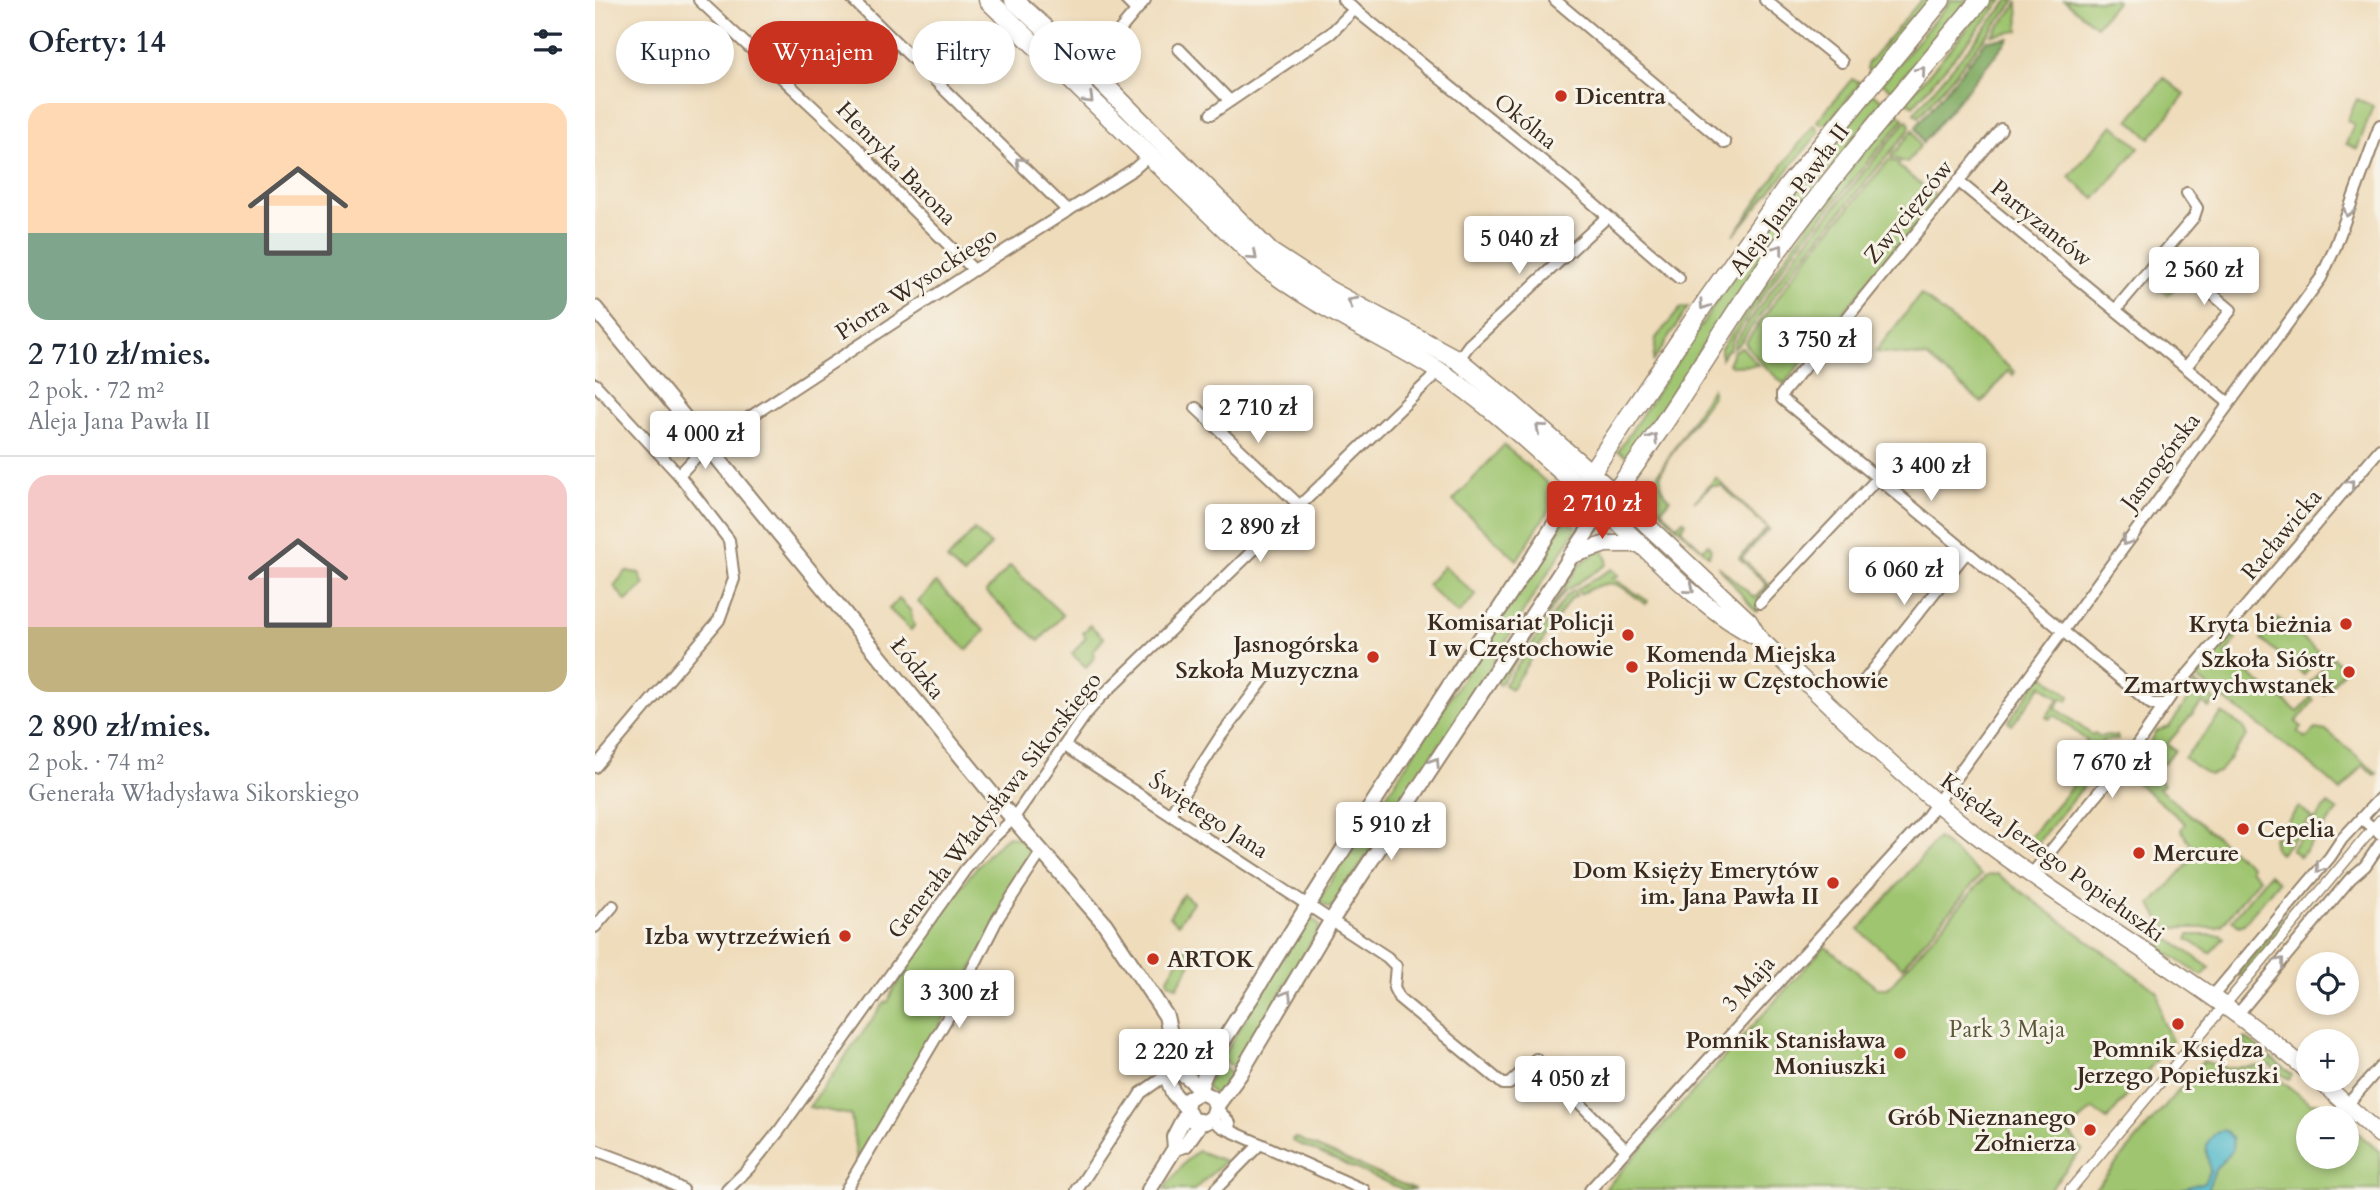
<!DOCTYPE html>
<html lang="pl">
<head>
<meta charset="utf-8">
<style>
  :root { --surface:#fff; --page:#f2f2f3; --text:#1f2937; --muted:#747a83; --line:#e0e1e3; --accent:#c8321e }
  body { margin:0; font-family:Cardo,serif; background:var(--page); color:var(--text); height:100vh; display:flex; flex-direction:column; font-size:26px; white-space:nowrap }
  * { box-sizing:border-box; margin:0 }
  p { font-size:23px; color:var(--muted) }
  .icon { flex:none; width:38px; height:38px; fill:none; stroke:currentColor; stroke-width:2; stroke-linecap:round; stroke-linejoin:round }
  .map { position:relative; flex:1; overflow:hidden }
  .drawer { display:flex; flex-direction:column; background:var(--surface); width:595px }
  .drawer>* { flex:none }
  .banner { position:absolute; left:21px; top:21px; width:665px; height:63px; display:flex; gap:14px }
  .buttons { position:absolute; left:1701px; top:952px; display:grid; gap:14px }
  .buttons a { display:grid; place-items:center; width:63px; height:63px; border-radius:50%; background:var(--surface); box-shadow:0 4px 10px #0003; font-size:35px }
  .price { position:absolute; translate:-50% -60px; padding:0 16px; border-radius:7px; background:#fff; color:#222; font-size:23px; line-height:46px; filter:drop-shadow(0 2px 4px #0008) }
  .price::after { content:''; position:absolute; left:50%; top:42px; width:21px; height:16px; margin-left:-10px; background:inherit; clip-path:polygon(0 0,100% 0,50% 100%) }
  .price.on { background:var(--accent); color:#fff }
  ul { padding:0; list-style:none }
  li { display:grid; align-content:center; gap:14px; height:371px; padding:0 28px }
  li+li { border-top:2px solid var(--line) }
  li span { display:grid; place-items:center; height:217px; border-radius:21px; color:#555 }
  li>.icon { margin-inline-start:auto }
  span .icon { width:126px; height:126px; fill:#fffc; stroke-width:1 }
  li b { font-size:30px }
  h2 { display:flex; justify-content:space-between; align-items:center; height:84px; padding:0 28px; font-size:30px }
  .tag { padding:0 24px; border-radius:32px; background:var(--surface); box-shadow:0 4px 10px #0003; font-size:24px; line-height:63px }
  .tag.on { background:var(--accent); color:#fff }
  main { display:flex; flex:1; min-height:0 }
  .map>svg:first-child { display:block }
  .green { fill:#9fc570; stroke:#6d7847; stroke-width:2 }
  .forest { fill:#7faa62; stroke:#5d6a40; stroke-width:2 }
  .water { fill:#4db7ca; stroke:#447074; stroke-width:2 }
  .lines { fill:none; stroke-linecap:round; stroke-linejoin:round }
  .pedestrian-casing { stroke:#95836c; stroke-width:12 }
  .minor-casing { stroke:#95836c; stroke-width:14 }
  .tertiary-casing { stroke:#95836c; stroke-width:18 }
  .secondary-casing { stroke:#95836c; stroke-width:19 }
  .primary-casing { stroke:#95836c; stroke-width:21 }
  .pedestrian { stroke:#fff; stroke-width:9 }
  .minor { stroke:#fff; stroke-width:10 }
  .tertiary { stroke:#fff; stroke-width:14 }
  .secondary { stroke:#fff; stroke-width:16 }
  .primary { stroke:#fff; stroke-width:18 }
  .oneway { stroke:#a79f9a }
  .poi-dot { fill:#c8321e; stroke:#f7f3e8; stroke-width:2.5 }
  .labels { text-anchor:middle; stroke-width:6; stroke-linejoin:round; paint-order:stroke }
  .poi-label { font-size:23px; font-weight:bold; fill:#3b2a1e; stroke:#f7f3e8; text-anchor:end }
  .street-label { font-size:23px; fill:#3b2a1e; stroke:#f7f3e8 }
  .park-label { font-size:23px; fill:#595837; stroke:#f7f3e8 }
</style>
</head>
<body>
<main>
<section class="drawer">
<h2>Oferty: 14<svg class="icon" aria-label="filters" viewBox="0 0 24 24"><path d="M4 7h16M4 17h16"/><circle cx="9" cy="7" r="2"/><circle cx="15" cy="17" r="2"/></svg></h2>
<ul>
<li><span style="background:linear-gradient(#ffd9b3 60%,#7fa58c 0)"><svg class="icon" aria-label="home" viewBox="0 0 24 24"><path d="M3 11l9-7 9 7M6 9v11h12V9"/></svg></span><div><b>2 710 zł/mies.</b><p>2 pok. · 72 m²</p><p>Aleja Jana Pawła II</p></div></li>
<li><span style="background:linear-gradient(#f6c9c9 70%,#c2b280 0)"><svg class="icon" aria-label="home" viewBox="0 0 24 24"><path d="M3 11l9-7 9 7M6 9v11h12V9"/></svg></span><div><b>2 890 zł/mies.</b><p>2 pok. · 74 m²</p><p>Generała Władysława Sikorskiego</p></div></li>
</ul>
</section>
<div class="map">
<svg width="1785" height="1190" viewBox="0 0 1785 1190">
  <rect width="100%" height="100%" fill="#f7f3e8"/>
  <filter id="ink" filterUnits="userSpaceOnUse"><feTurbulence type="fractalNoise" baseFrequency=".0143" numOctaves="2"/><feDisplacementMap in="SourceGraphic" scale="14" xChannelSelector="R" yChannelSelector="G"/><feConvolveMatrix kernelMatrix="1 2 1 2 8 2 1 2 1" color-interpolation-filters="sRGB"/></filter>
  <filter id="wash" filterUnits="userSpaceOnUse"><feTurbulence type="fractalNoise" baseFrequency=".00686" numOctaves="4" result="noise"/><feDisplacementMap in="SourceGraphic" scale="28" xChannelSelector="R" yChannelSelector="G"/><feGaussianBlur stdDeviation="1.57" result="paint"/><feColorMatrix in="noise" values="0 0 0 0 0 0 0 0 0 0 0 0 0 0 0 0 0 1.4 0 .05"/><feComposite in="paint" operator="in"/></filter>
  <g filter="url(#wash)">
    <rect width="100%" height="100%" fill="#efdcbb"/>
    <!-- green -->
    <g class="green">
      <polygon points="1326,0 1335,0 1275,72 1272,69 1272,64"/>
      <polygon points="1356,0 1373,0 1297,90 1287,83"/>
      <polygon points="1396,0 1408,0 1318,106 1311,101"/>
      <polygon points="1414,0 1421,0 1324,117 1319,113"/>
      <polygon points="1469,0 1520,0 1522,1 1501,26"/>
      <polygon points="1423,3 1424,31 1397,35"/>
      <polygon points="1569,78 1590,95 1555,138 1534,120"/>
      <polygon points="1257,79 1266,83 1232,124 1225,124 1222,121"/>
      <polygon points="1278,93 1288,101 1165,259 1034,458 1023,451 1134,283 1235,145"/>
      <polygon points="1762,99 1778,106 1762,149 1751,144 1759,124 1752,121"/>
      <polygon points="1302,112 1309,119 1201,248 1137,340 1135,349 1131,351 1126,358 1126,348 1234,195"/>
      <polygon points="1312,120 1315,125 1314,130 1202,264 1145,343 1139,348 1140,342 1203,252"/>
      <polygon points="1219,125 1223,129 1223,134 1138,236 1187,166"/>
      <polygon points="1518,125 1544,147 1500,199 1474,177"/>
      <polygon points="1318,130 1325,146 1312,163 1296,157"/>
      <polygon points="1294,160 1305,163 1303,166 1343,198 1189,384 1167,364 1150,343 1212,257"/>
      <polygon points="1564,268 1583,284 1573,295 1555,280"/>
      <polygon points="1326,294 1420,372 1418,375 1413,371 1387,403 1332,357 1280,352"/>
      <polygon points="1093,307 1058,362 1061,338 1086,308"/>
      <polygon points="1147,347 1163,365 1137,366 1133,364 1138,352"/>
      <path d="M 1117,388 L 1118,395 C 1106,412 1070,458 1066,474 C 1064,484 1068,492 1075,499 L 1066,510 L 1082,526 L 1088,520 L 1091,523 L 1086,529 L 1107,549 L 1113,544 L 1116,549 L 1114,556 L 1072,518 L 1054,496 L 1060,487 L 1061,477 Z"/>
      <polygon points="909,445 953,484 955,508 922,560 858,501"/>
      <polygon points="1121,478 1174,529 1147,558 1175,585 1164,597 1165,607 1161,612 1123,566 1160,598 1172,585 1144,558 1172,528 1127,486 1116,486 1099,502"/>
      <polygon points="970,520 982,528 935,601 890,676 740,904 735,908 723,901"/>
      <polygon points="379,530 396,545 369,575 352,560"/>
      <polygon points="1007,549 1012,558 1011,565 969,592 904,685 902,684 902,678 964,596 985,564"/>
      <polygon points="415,566 468,615 444,641 391,592"/>
      <polygon points="849,566 881,595 863,614 832,585"/>
      <path d="M 1017,569 L 1024,575 L 1018,578 L 1053,601 L 1051,604 C 1019,582 1021,576 984,594 L 982,589 Z"/>
      <polygon points="31,571 44,573 49,585 31,601 19,586"/>
      <polygon points="341,583 390,631 372,650 323,602"/>
      <polygon points="979,590 981,596 975,599 916,689 909,685 972,595"/>
      <polygon points="304,599 315,610 319,626 316,630 294,609"/>
      <polygon points="1683,618 1726,654 1709,675 1666,639"/>
      <polygon points="495,625 509,638 498,651 499,658 491,667 477,654 491,637 488,633"/>
      <path d="M 1638,635 L 1642,639 L 1630,654 L 1684,699 L 1686,698 L 1703,712 L 1716,697 L 1719,700 L 1701,722 L 1707,727 L 1703,732 L 1711,738 L 1720,729 L 1732,731 L 1782,773 L 1780,775 L 1768,765 L 1746,791 C 1701,749 1649,716 1601,677 Z"/>
      <polygon points="1737,657 1750,669 1729,694 1715,683"/>
      <polygon points="1446,676 1450,676 1475,696 1473,701 1467,698 1461,708 1497,735 1500,733 1505,737 1512,735 1516,737 1522,736 1523,740 1507,741 1507,750 1502,751 1502,757 1497,757 1497,763 1492,763 1492,769 1498,775 1443,842 1445,845 1443,850 1437,852 1427,846 1482,781 1485,773 1476,761 1492,741 1460,715 1454,719 1451,717 1464,699 1447,685 1417,725 1413,722"/>
      <polygon points="1599,682 1620,700 1614,708 1607,703 1572,744 1580,751 1568,764 1562,766 1549,752 1562,731 1574,727 1596,695 1598,696 1603,690 1597,685"/>
      <polygon points="1627,713 1648,727 1652,736 1624,772 1614,775 1589,758"/>
      <polygon points="1541,759 1548,762 1569,785 1564,789 1656,866 1655,869 1664,878 1627,925 1620,928 1574,928 1565,920 1556,905 1602,854 1586,830 1590,823 1530,773"/>
      <polygon points="1733,804 1743,811 1728,829 1715,819 1685,854 1680,849 1678,838 1680,836 1684,839 1687,835 1684,832 1704,807 1720,820"/>
      <polygon points="1716,824 1725,832 1705,857 1696,849"/>
      <path d="M 413,836 L 428,840 L 441,854 L 351,1015 L 262,1161 L 256,1115 L 214,1107 L 290,1002 L 293,1002 L 297,992 C 327,946 370,869 413,836 Z"/>
      <polygon points="1343,838 1386,875 1307,967 1264,930"/>
      <polygon points="1402,874 1563,992 1566,1017 1577,1041 1512,1120 1498,1109 1473,1131 1487,1150 1454,1190 1009,1190 1230,946 1282,988 1293,988 1391,876"/>
      <polygon points="1674,874 1683,882 1649,924 1644,926 1637,920"/>
      <polygon points="588,894 598,902 583,924 574,917"/>
      <polygon points="1701,902 1706,905 1646,977 1642,973"/>
      <polygon points="713,917 722,922 725,927 641,1068 626,1059"/>
      <polygon points="1594,935 1626,935 1629,938 1615,953 1592,939"/>
      <polygon points="1566,936 1570,936 1615,968 1607,976 1568,950 1564,943"/>
      <polygon points="593,944 603,951 582,987 573,982 573,978"/>
      <polygon points="1651,1038 1697,1075 1694,1080 1652,1047 1648,1041"/>
      <polygon points="1608,1061 1630,1068 1667,1066 1715,1103 1729,1104 1745,1118 1713,1118 1713,1157 1752,1157 1752,1124 1785,1152 1785,1190 1499,1190"/>
      <polygon points="622,1064 638,1074 626,1092 621,1095 611,1087"/>
      <polygon points="698,1138 702,1138 820,1190 809,1190 697,1141"/>
      <polygon points="603,1151 630,1161 599,1190 568,1190 592,1160"/>
    </g>
    <!-- forest -->
    <polygon class="forest" points="1414,38 1328,143 1321,127 1392,40"/>
    <!-- water -->
    <path class="water" d="M 1626,1130 L 1631,1131 L 1638,1139 L 1637,1151 L 1621,1168 L 1612,1190 L 1584,1190 L 1609,1182 L 1615,1171 C 1613,1153 1604,1143 1626,1130 Z"/>
  </g>
  <g filter="url(#ink)">
    <g class="lines">
      <!-- pedestrian casing -->
      <g class="pedestrian-casing">
        <polyline id="pedestrian" points="1475,1190 1785,820"/>
      </g>
      <!-- minor casing -->
      <g class="minor-casing">
        <g id="minor">
          <polyline points="104,0 263,149 316,208 379,270"/>
          <polyline points="258,0 473,211"/>
          <polyline points="531,0 541,10"/>
          <polyline points="748,0 972,181 1084,278"/>
          <polyline points="960,0 1130,143"/>
          <polyline points="1170,0 1247,62"/>
          <polyline points="584,49 635,101"/>
          <polyline points="493,68 550,0"/>
          <polyline points="616,114 736,33 760,9"/>
          <polyline points="1364,182 1634,403"/>
          <polyline points="1569,253 1636,310 1591,367"/>
          <polyline points="1521,309 1599,217 1602,208 1592,193"/>
          <polyline points="1252,318 1406,129"/>
          <polyline points="1228,345 1187,394 1187,399 1556,704 1569,704"/>
          <polyline points="863,360 874,345 1012,217"/>
          <polyline points="0,384 84,475 134,540 139,579 124,620 0,767"/>
          <polyline points="601,408 704,505"/>
          <polyline points="84,475 112,445 379,270 539,169 554,156"/>
          <polyline points="1165,603 1282,479"/>
          <polyline points="1269,681 1372,552"/>
          <polyline points="470,746 792,957 801,966 799,988 804,998 908,1084 914,1084 941,1059 1031,1150"/>
          <polyline points="575,814 625,737 676,670"/>
          <polyline points="1767,819 1785,834"/>
          <polyline points="1436,875 1540,748 1582,687 1785,449"/>
          <polyline points="0,927 18,906"/>
          <polyline points="1616,998 1735,857 1747,839 1785,798"/>
          <polyline points="1642,1015 1755,879 1770,866 1785,844"/>
          <polyline points="1752,1105 1785,1067"/>
          <polyline points="621,1107 635,1123 636,1130"/>
          <polyline points="615,1119 627,1127 769,1190"/>
          <polyline points="0,1150 48,1168 88,1190"/>
          <polyline points="132,1190 154,1168 184,1131 370,870 395,841 418,819 491,714 505,698 835,380 842,370"/>
          <polyline points="251,1190 353,1017 403,918 447,851"/>
          <polyline points="482,1190 546,1093 577,1071"/>
          <polyline points="620,1190 665,1144"/>
          <polyline points="995,1190 1325,826 1726,278 1739,250 1785,125"/>
        </g>
      </g>
      <!-- tertiary casing -->
      <g class="tertiary-casing">
        <g id="tertiary">
          <polyline points="0,308 401,799 510,924 571,1016 575,1033 577,1071 574,1082 578,1093 591,1108"/>
          <path d="M 577,1071 C 591,1074 597,1079 605,1092"/>
          <path d="M 605,1092 C 605,1071 648,1011 661,990 C 759,827 867,669 970,508 L 985,489"/>
          <polyline points="621,1107 618,1098 605,1092 593,1099 591,1108 597,1120 611,1122 618,1116 621,1107 645,1074 736,921 1008,508"/>
          <polyline points="580,1148 590,1145 606,1122"/>
          <polyline points="554,1190 580,1148 579,1137 592,1112"/>
        </g>
      </g>
      <!-- secondary casing -->
      <g class="secondary-casing">
        <g id="secondary">
          <path d="M 1019,494 L 1154,621 L 1164,638 C 1235,704 1303,775 1380,834 C 1488,917 1610,982 1713,1071"/>
          <path d="M 1008,508 C 1053,550 1108,612 1164,638"/>
          <polyline points="977,555 1011,544 1044,544"/>
          <polyline points="1724,1080 1785,1135"/>
        </g>
      </g>
      <!-- primary casing -->
      <g class="primary-casing">
        <g id="primary">
          <path d="M 393,0 L 667,264 C 721,308 786,334 844,371 C 904,410 954,462 1008,508 C 1070,429 1120,340 1178,257 C 1242,168 1315,85 1385,0"/>
          <polyline points="419,0 493,68 675,252 735,291 863,360 918,405 1019,494"/>
          <polyline points="989,483 1112,300 1193,186 1346,0"/>
        </g>
      </g>
      <!-- pedestrian -->
      <use href="#pedestrian" class="pedestrian"/>
      <!-- minor -->
      <use href="#minor" class="minor"/>
      <!-- tertiary -->
      <use href="#tertiary" class="tertiary"/>
      <!-- secondary -->
      <use href="#secondary" class="secondary"/>
      <!-- primary -->
      <use href="#primary" class="primary"/>
    </g>
    <!-- one-way arrows -->
    <defs><path id="oneway-chevron" d="M-2-3.5L2.5 0L-2 3.5" fill="none" stroke-width="1.6" stroke-linecap="round" stroke-linejoin="round" transform="scale(1.75)"/></defs>
    <g class="oneway">
      <use href="#oneway-chevron" transform="translate(1326 71) rotate(-50)"/>
      <use href="#oneway-chevron" transform="translate(494 99) rotate(44)"/>
      <use href="#oneway-chevron" transform="translate(425 162) rotate(-136)"/>
      <use href="#oneway-chevron" transform="translate(1753 212) rotate(110)"/>
      <use href="#oneway-chevron" transform="translate(1184 249) rotate(-53)"/>
      <use href="#oneway-chevron" transform="translate(658 256) rotate(42)"/>
      <use href="#oneway-chevron" transform="translate(757 302) rotate(-152)"/>
      <use href="#oneway-chevron" transform="translate(1109 305) rotate(124)"/>
      <use href="#oneway-chevron" transform="translate(945 428) rotate(-139)"/>
      <use href="#oneway-chevron" transform="translate(1058 438) rotate(-57)"/>
      <use href="#oneway-chevron" transform="translate(1755 484) rotate(-49)"/>
      <use href="#oneway-chevron" transform="translate(1531 541) rotate(126)"/>
      <use href="#oneway-chevron" transform="translate(1095 589) rotate(40)"/>
      <use href="#oneway-chevron" transform="translate(840 762) rotate(-57)"/>
      <use href="#oneway-chevron" transform="translate(1725 868) rotate(130)"/>
      <use href="#oneway-chevron" transform="translate(1685 962) rotate(-50)"/>
      <use href="#oneway-chevron" transform="translate(692 995) rotate(-60)"/>
    </g>
  </g>
  <!-- markers -->
  <g class="poi-dot">
    <circle cx="966" cy="96" r="7"/>
    <circle cx="1751" cy="624" r="7"/>
    <circle cx="1033" cy="635" r="7"/>
    <circle cx="778" cy="657" r="7"/>
    <circle cx="1037" cy="667" r="7"/>
    <circle cx="1754" cy="672" r="7"/>
    <circle cx="1648" cy="829" r="7"/>
    <circle cx="1544" cy="853" r="7"/>
    <circle cx="1238" cy="883" r="7"/>
    <circle cx="250" cy="936" r="7"/>
    <circle cx="558" cy="959" r="7"/>
    <circle cx="1583" cy="1024" r="7"/>
    <circle cx="1305" cy="1053" r="7"/>
    <circle cx="1495" cy="1130" r="7"/>
  </g>
  <g class="labels">
    <!-- poi labels -->
    <g class="poi-label">
      <text x="980" y="104" text-anchor="start">Dicentra</text>
      <text x="1019" y="630">Komisariat Policji<tspan x="1019" dy="26">I w Częstochowie</tspan></text>
      <text x="1737" y="632">Kryta bieżnia</text>
      <text x="764" y="652">Jasnogórska<tspan x="764" dy="26">Szkoła Muzyczna</tspan></text>
      <text x="1051" y="662" text-anchor="start">Komenda Miejska<tspan x="1051" dy="26">Policji w Częstochowie</tspan></text>
      <text x="1740" y="667">Szkoła Sióstr<tspan x="1740" dy="26">Zmartwychwstanek</tspan></text>
      <text x="1662" y="837" text-anchor="start">Cepelia</text>
      <text x="1558" y="861" text-anchor="start">Mercure</text>
      <text x="1224" y="878">Dom Księży Emerytów<tspan x="1224" dy="26">im. Jana Pawła II</tspan></text>
      <text x="236" y="944">Izba wytrzeźwień</text>
      <text x="572" y="967" text-anchor="start">ARTOK</text>
      <text x="1291" y="1048">Pomnik Stanisława<tspan x="1291" dy="26">Moniuszki</tspan></text>
      <text x="1583" y="1057" text-anchor="middle">Pomnik Księdza<tspan x="1583" dy="26">Jerzego Popiełuszki</tspan></text>
      <text x="1481" y="1125">Grób Nieznanego<tspan x="1481" dy="26">Żołnierza</tspan></text>
    </g>
    <!-- street labels -->
    <g class="street-label">
      <text transform="translate(931 121) rotate(39)" y="8">Okólna</text>
      <text transform="translate(302 163) rotate(46)" y="8">Henryka Barona</text>
      <text transform="translate(1194 199) rotate(-53)" y="8">Aleja Jana Pawła II</text>
      <text transform="translate(1313 211) rotate(-51)" y="8">Zwycięzców</text>
      <text transform="translate(1447 223) rotate(39)" y="8">Partyzantów</text>
      <text transform="translate(321 283) rotate(-33)" y="8">Piotra Wysockiego</text>
      <text transform="translate(1565 461) rotate(-53)" y="8">Jasnogórska</text>
      <text transform="translate(1686 534) rotate(-50)" y="8">Racławicka</text>
      <text transform="translate(323 668) rotate(51)" y="8">Łódzka</text>
      <text transform="translate(399 805) rotate(-52)" y="8">Generała Władysława Sikorskiego</text>
      <text transform="translate(614 815) rotate(33)" y="8">Świętego Jana</text>
      <text transform="translate(1458 857) rotate(36)" y="8">Księdza Jerzego Popiełuszki</text>
      <text transform="translate(1153 983) rotate(-48)" y="8">3 Maja</text>
    </g>
    <!-- park labels -->
    <g class="park-label">
      <text x="1412" y="1037">Park 3 Maja</text>
    </g>
  </g>
</svg>
<div class="buttons">
<a><svg class="icon" aria-label="locate" viewBox="0 0 24 24"><circle cx="12" cy="12" r="6"/><path d="M12 2v4M12 18v4M2 12h4M18 12h4"/></svg></a>
<a>+</a>
<a>−</a>
</div>
<b class="price" style="left:924px;top:276px">5 040 zł</b>
<b class="price" style="left:1609px;top:307px">2 560 zł</b>
<b class="price" style="left:1222px;top:377px">3 750 zł</b>
<b class="price" style="left:663px;top:445px">2 710 zł</b>
<b class="price" style="left:110px;top:471px">4 000 zł</b>
<b class="price" style="left:1336px;top:503px">3 400 zł</b>
<b class="price on" style="left:1007px;top:541px">2 710 zł</b>
<b class="price" style="left:665px;top:564px">2 890 zł</b>
<b class="price" style="left:1309px;top:607px">6 060 zł</b>
<b class="price" style="left:1517px;top:800px">7 670 zł</b>
<b class="price" style="left:796px;top:862px">5 910 zł</b>
<b class="price" style="left:364px;top:1030px">3 300 zł</b>
<b class="price" style="left:579px;top:1089px">2 220 zł</b>
<b class="price" style="left:975px;top:1116px">4 050 zł</b>
<div class="banner">
<a class="tag">Kupno</a>
<a class="tag on">Wynajem</a>
<a class="tag">Filtry</a>
<a class="tag">Nowe</a>
</div>
</div>
</main>
</body>
</html>
